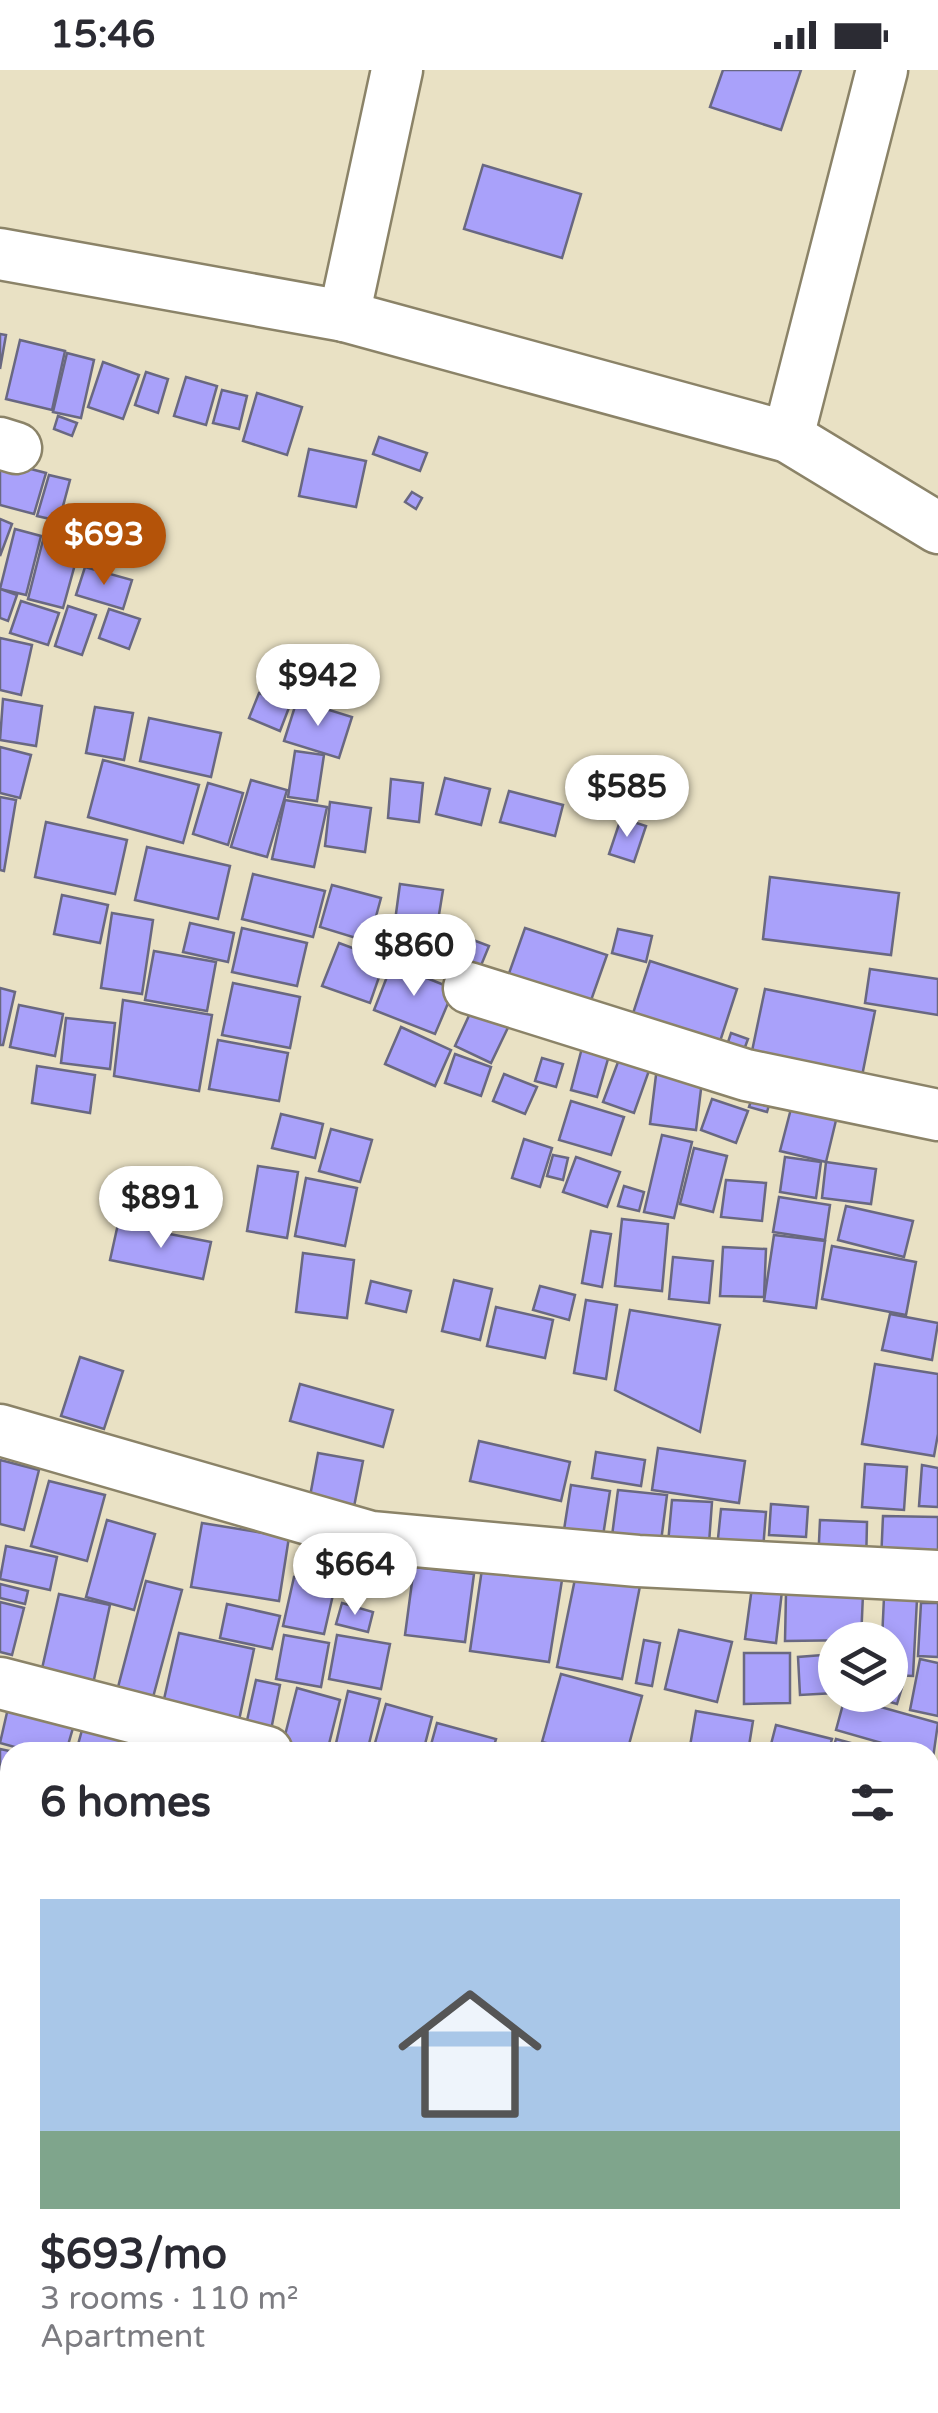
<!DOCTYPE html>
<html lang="en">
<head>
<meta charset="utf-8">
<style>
  :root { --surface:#fff; --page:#f2f2f3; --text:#2b2b33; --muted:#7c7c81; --accent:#b45309 }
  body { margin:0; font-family:"Varela Round",sans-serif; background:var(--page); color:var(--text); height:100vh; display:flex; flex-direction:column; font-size:38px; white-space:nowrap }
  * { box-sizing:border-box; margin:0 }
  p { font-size:32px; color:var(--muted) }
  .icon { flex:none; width:55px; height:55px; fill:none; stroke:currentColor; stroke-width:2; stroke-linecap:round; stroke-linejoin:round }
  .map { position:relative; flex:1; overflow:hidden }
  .sheet { position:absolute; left:0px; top:1672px; width:940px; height:672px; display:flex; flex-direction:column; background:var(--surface); border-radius:30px 30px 0 0; box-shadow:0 5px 15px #0003 }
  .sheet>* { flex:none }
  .buttons { position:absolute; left:818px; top:1552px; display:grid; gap:20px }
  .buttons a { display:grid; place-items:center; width:90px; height:90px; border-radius:50%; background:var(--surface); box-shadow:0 5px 15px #0003; font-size:50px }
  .price { position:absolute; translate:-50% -85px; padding:0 22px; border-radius:35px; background:#fff; color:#222; font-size:32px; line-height:65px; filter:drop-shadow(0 2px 5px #0008) }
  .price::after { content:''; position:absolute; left:50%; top:60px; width:30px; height:22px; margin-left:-15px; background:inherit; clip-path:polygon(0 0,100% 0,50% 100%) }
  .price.current { background:var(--accent); color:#fff }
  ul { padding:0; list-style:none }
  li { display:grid; align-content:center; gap:20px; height:530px; padding:0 40px }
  li span { display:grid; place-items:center; height:310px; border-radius:0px; color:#555 }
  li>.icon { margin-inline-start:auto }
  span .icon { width:180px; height:180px; fill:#fffc; stroke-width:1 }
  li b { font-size:42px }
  h2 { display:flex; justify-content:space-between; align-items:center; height:120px; padding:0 40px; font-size:42px }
  .status { display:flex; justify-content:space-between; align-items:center; height:70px; padding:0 50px; background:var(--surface); direction:ltr }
  .status svg { height:28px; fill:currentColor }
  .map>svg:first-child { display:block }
  .building { fill:#a9a1fa; stroke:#696881; stroke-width:2.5 }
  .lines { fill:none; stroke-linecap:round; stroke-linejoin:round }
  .minor-casing { stroke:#8b8368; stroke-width:55 }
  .minor { stroke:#fff; stroke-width:50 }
</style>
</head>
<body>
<div class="status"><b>15:46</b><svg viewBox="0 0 49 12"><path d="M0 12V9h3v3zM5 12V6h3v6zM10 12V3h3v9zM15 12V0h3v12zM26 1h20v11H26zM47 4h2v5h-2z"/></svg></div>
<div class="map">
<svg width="938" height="2343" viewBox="0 0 938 2343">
  <rect width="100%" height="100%" fill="#e9e1c4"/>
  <!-- building -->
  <g class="building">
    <polygon points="723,0 801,0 781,60 710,37"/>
    <polygon points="483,95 581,124 562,188 464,159"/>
    <polygon points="0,264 6,265 0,299"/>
    <polygon points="20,270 65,281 52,340 6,329"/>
    <polygon points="67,283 94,290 81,348 53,342"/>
    <polygon points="103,292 139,305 123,349 88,337"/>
    <polygon points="146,302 168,309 158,343 135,335"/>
    <polygon points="186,307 217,316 206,355 174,346"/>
    <polygon points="222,320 247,326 239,359 213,353"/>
    <polygon points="257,323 302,337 287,385 243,371"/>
    <polygon points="58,346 77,353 72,366 54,359"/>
    <polygon points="379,367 427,383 420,401 373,384"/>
    <polygon points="309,379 366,391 356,437 299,426"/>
    <polygon points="0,391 46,403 34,444 0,435"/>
    <polygon points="49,405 70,410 59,451 37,446"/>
    <polygon points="412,422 422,428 416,439 405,432"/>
    <polygon points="0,449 12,454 0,486"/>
    <polygon points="15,459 41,466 26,525 0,519"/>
    <polygon points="44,466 80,476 63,538 28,529"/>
    <polygon points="90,479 114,484 111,500 87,494"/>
    <polygon points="85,497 132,510 123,539 76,525"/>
    <polygon points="0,519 17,525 8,551 0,548"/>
    <polygon points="21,531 59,543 48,575 10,563"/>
    <polygon points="68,536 96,545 82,585 55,576"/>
    <polygon points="109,539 140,549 129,579 99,568"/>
    <polygon points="0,568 32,575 21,625 0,620"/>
    <polygon points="259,623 290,635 280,661 249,648"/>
    <polygon points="3,629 42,636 36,676 0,670"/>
    <polygon points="297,630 352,647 339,688 284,671"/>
    <polygon points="95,637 133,643 124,690 86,683"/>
    <polygon points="149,648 221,663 211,707 140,691"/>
    <polygon points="0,677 31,685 20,728 0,723"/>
    <polygon points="295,681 324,685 317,731 288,727"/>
    <polygon points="103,690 199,715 183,773 88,747"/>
    <polygon points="445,708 490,719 481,755 436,744"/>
    <polygon points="391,709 423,713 419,752 388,748"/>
    <polygon points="251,710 287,720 267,787 231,777"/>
    <polygon points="208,713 243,723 228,775 193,764"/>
    <polygon points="509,721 563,735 555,766 500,752"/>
    <polygon points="0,727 16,730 4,801 0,800"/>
    <polygon points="285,730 327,737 314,797 272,789"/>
    <polygon points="330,732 371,738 365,782 325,776"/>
    <polygon points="621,748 646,756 634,792 609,784"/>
    <polygon points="46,752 127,770 115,824 35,807"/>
    <polygon points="147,777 230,796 218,849 135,830"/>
    <polygon points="253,804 325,821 313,867 242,849"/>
    <polygon points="770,807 899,823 891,885 763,869"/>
    <polygon points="400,814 443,820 437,857 395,851"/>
    <polygon points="332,815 381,828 369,872 320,857"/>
    <polygon points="62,825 108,835 100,873 54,864"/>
    <polygon points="112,843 153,850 142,924 101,918"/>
    <polygon points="190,853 234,863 228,892 183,882"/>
    <polygon points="242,858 307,873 297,916 232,902"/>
    <polygon points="525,858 607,885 588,939 506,912"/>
    <polygon points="618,859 652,866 646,892 612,883"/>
    <polygon points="452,862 489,876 475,910 438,896"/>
    <polygon points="339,873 385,890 370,933 322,916"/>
    <polygon points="154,881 216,892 207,941 145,930"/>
    <polygon points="650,891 737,919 714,990 627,962"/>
    <polygon points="392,894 454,919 435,964 374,940"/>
    <polygon points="870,899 938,909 938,945 865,933"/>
    <polygon points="233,913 300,927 290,978 222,965"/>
    <polygon points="0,918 15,922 3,975 0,975"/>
    <polygon points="765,919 875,941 858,1026 747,1005"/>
    <polygon points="478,926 515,943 491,993 455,976"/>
    <polygon points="123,930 212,945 199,1021 114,1006"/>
    <polygon points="19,935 63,944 55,986 10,977"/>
    <polygon points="66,948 115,953 110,999 61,993"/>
    <polygon points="401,957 451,980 435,1016 385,994"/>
    <polygon points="731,963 748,969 738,996 722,990"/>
    <polygon points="218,970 288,983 279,1031 209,1019"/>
    <polygon points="583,974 610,982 597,1027 571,1020"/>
    <polygon points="455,984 491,997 481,1026 445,1013"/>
    <polygon points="621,984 651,995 634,1043 603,1032"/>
    <polygon points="542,988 563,994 556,1017 535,1011"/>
    <polygon points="37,996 95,1005 90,1043 32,1033"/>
    <polygon points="657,997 703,1003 696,1060 650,1054"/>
    <polygon points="504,1004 537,1017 525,1044 493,1031"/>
    <polygon points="754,1022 771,1028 767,1042 749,1037"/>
    <polygon points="712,1029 748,1041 736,1073 701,1060"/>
    <polygon points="571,1031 624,1047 611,1085 559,1070"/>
    <polygon points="793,1031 838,1042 826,1092 780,1081"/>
    <polygon points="281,1044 323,1054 315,1088 272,1078"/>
    <polygon points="331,1059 372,1070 360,1112 319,1101"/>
    <polygon points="662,1065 692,1072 674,1148 644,1142"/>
    <polygon points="524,1069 552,1078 540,1117 512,1108"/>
    <polygon points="694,1078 727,1086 713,1142 680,1134"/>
    <polygon points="553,1085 568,1088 563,1110 547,1106"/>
    <polygon points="576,1087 620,1102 607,1137 563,1122"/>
    <polygon points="785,1087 821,1092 816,1128 780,1122"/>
    <polygon points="826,1092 876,1099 871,1134 822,1128"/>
    <polygon points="258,1096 298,1102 287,1168 247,1161"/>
    <polygon points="306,1108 357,1118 345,1176 295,1166"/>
    <polygon points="726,1110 766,1113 762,1151 721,1147"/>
    <polygon points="624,1116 644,1122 639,1141 618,1136"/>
    <polygon points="779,1127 830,1135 825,1170 773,1162"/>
    <polygon points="846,1136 913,1151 904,1187 838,1170"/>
    <polygon points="622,1149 668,1154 662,1221 615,1216"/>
    <polygon points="118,1154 211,1172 203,1209 110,1190"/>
    <polygon points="591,1161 611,1164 602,1217 582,1213"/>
    <polygon points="774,1165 825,1171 816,1238 764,1231"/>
    <polygon points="832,1176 916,1192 906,1245 822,1229"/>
    <polygon points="723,1177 766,1179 764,1227 720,1226"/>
    <polygon points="303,1183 354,1190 347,1248 296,1242"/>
    <polygon points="673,1187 713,1191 709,1233 669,1229"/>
    <polygon points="454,1210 492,1219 480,1270 442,1261"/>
    <polygon points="371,1211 411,1221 406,1242 366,1233"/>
    <polygon points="540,1216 575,1225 569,1250 533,1240"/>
    <polygon points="586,1230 617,1235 606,1309 574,1303"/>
    <polygon points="496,1237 553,1250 545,1288 487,1276"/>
    <polygon points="630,1240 720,1255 700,1362 615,1320"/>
    <polygon points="890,1244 938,1253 932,1290 882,1280"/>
    <polygon points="80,1287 123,1301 104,1359 61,1346"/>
    <polygon points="875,1294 938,1304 938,1364 934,1386 862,1374"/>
    <polygon points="300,1314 393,1340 383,1377 290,1351"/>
    <polygon points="479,1371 570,1392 561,1431 470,1411"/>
    <polygon points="658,1378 745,1391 739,1433 652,1420"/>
    <polygon points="596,1382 645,1390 641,1416 592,1408"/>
    <polygon points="318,1383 363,1391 350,1457 306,1448"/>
    <polygon points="0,1390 39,1400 24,1460 0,1454"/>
    <polygon points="865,1394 907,1397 904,1440 862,1437"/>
    <polygon points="922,1395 938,1398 938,1437 919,1436"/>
    <polygon points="49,1411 105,1425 87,1491 31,1476"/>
    <polygon points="571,1415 610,1421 600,1485 561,1479"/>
    <polygon points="618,1420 667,1425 659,1487 610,1481"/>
    <polygon points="672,1430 712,1432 708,1487 667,1484"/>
    <polygon points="771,1434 808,1437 806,1467 769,1465"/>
    <polygon points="721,1439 766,1442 762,1492 716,1488"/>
    <polygon points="883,1446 938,1447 938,1492 881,1491"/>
    <polygon points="107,1450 155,1464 134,1540 86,1527"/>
    <polygon points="820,1450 867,1452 866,1495 818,1493"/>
    <polygon points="202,1453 289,1467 279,1531 191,1517"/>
    <polygon points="6,1476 57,1487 50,1520 0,1509"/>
    <polygon points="414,1497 474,1504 465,1572 405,1565"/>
    <polygon points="482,1499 562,1510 549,1592 470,1581"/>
    <polygon points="576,1504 640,1516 622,1609 557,1597"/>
    <polygon points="294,1507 335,1516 324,1564 283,1556"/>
    <polygon points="146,1511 182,1520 152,1631 117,1621"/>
    <polygon points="0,1514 28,1521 25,1534 0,1528"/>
    <polygon points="752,1517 782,1521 776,1573 745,1569"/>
    <polygon points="786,1523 863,1524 861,1570 785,1571"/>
    <polygon points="59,1524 110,1535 93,1614 41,1603"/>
    <polygon points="884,1527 917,1529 913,1606 890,1605 890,1570 882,1570"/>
    <polygon points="0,1532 24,1538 12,1585 0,1582"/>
    <polygon points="342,1533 373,1542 368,1562 336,1554"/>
    <polygon points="921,1533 938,1533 938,1587 918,1586"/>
    <polygon points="227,1534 280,1546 272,1579 220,1568"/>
    <polygon points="679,1560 732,1572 717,1632 665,1619"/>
    <polygon points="179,1563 254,1579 238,1655 162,1638"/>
    <polygon points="284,1565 329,1573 321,1617 276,1609"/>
    <polygon points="337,1565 390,1574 381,1619 329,1609"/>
    <polygon points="644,1570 660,1573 652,1616 636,1613"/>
    <polygon points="744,1583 790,1583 790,1633 744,1634"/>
    <polygon points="835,1584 835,1623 800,1625 798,1587"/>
    <polygon points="920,1589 938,1593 938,1646 910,1640"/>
    <polygon points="561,1604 642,1626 627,1682 581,1682 542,1672"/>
    <polygon points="256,1610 280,1615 269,1670 244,1664"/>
    <polygon points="890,1610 903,1614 897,1634 873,1627 890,1625"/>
    <polygon points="297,1618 340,1630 327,1682 303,1682 282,1677"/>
    <polygon points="348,1621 380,1629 367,1682 334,1682"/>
    <polygon points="11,1625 77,1644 66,1682 33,1682 0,1673"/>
    <polygon points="845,1627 938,1653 933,1688 930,1682 913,1682 836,1660"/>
    <polygon points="386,1634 432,1647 423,1682 409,1682 375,1673"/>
    <polygon points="696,1641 753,1651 748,1682 689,1682"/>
    <polygon points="85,1649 209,1682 76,1682"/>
    <polygon points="437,1653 496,1669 492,1682 429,1682"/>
    <polygon points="776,1655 832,1669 828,1682 769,1682"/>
    <polygon points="836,1669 884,1682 832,1682"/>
    <polygon points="515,1675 550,1682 513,1682"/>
    <polygon points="0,1679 14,1682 10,1682 10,1722 0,1720"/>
    <polygon points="8,1722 10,1723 10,1763 0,1761"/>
    <polygon points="930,1728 938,1729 938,1773 930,1772"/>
    <polygon points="0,1765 10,1767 10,1819 0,1817"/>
    <polygon points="931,1789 938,1791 938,1837 930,1835"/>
    <polygon points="0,1828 10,1831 10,1880 0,1878"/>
    <polygon points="936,1857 938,1857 938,1902 930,1900"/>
    <polygon points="930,1904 938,1906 938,1954 930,1952"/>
    <polygon points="0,1906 10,1909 10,1963 0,1960"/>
    <polygon points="0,1970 10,1972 10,2008 0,2005"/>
    <polygon points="935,1976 938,1976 938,2023 930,2021"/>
    <polygon points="0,2007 10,2010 10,2028 3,2059 0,2059"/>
    <polygon points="930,2034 938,2036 938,2083 930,2081"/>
    <polygon points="10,2059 10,2126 0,2124 0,2097"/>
    <polygon points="0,2131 10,2133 10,2162 0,2160"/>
    <polygon points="0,2167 10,2169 10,2200 5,2224 0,2223"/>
    <polygon points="930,2257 938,2259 938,2308 930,2307"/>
    <polygon points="930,2319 938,2320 938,2343 883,2343 885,2335 930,2335"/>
    <polygon points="129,2335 169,2335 168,2343 127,2343"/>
    <polygon points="565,2335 587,2335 584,2343 562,2343"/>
    <polygon points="618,2335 660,2335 658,2343 628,2343 617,2340"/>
    <polygon points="677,2335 719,2335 717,2343 675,2343"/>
    <polygon points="726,2335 783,2335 781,2343 724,2343"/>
    <polygon points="810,2335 817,2335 852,2343 808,2343"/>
  </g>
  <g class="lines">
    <!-- minor casing -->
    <g class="minor-casing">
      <g id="minor">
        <polyline points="0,184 344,246 788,367 938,458"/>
        <polyline points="344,246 397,0"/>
        <polyline points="788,367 882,0"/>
        <polyline points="0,373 16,378"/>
        <polyline points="469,918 746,1005 938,1045"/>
        <polyline points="0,1360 371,1467 638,1491 938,1506"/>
        <polyline points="0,1613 267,1682"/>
        <polyline points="930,1855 938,1856"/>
        <polyline points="190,2343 191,2335"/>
      </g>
    </g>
    <!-- minor -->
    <use href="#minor" class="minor"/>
  </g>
</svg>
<div class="buttons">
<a><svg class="icon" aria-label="layers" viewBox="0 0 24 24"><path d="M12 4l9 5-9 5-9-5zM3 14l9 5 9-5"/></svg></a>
</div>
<b class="price current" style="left:104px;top:518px">$693</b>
<b class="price" style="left:318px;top:659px">$942</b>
<b class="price" style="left:627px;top:770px">$585</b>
<b class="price" style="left:414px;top:929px">$860</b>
<b class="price" style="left:161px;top:1181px">$891</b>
<b class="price" style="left:355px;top:1548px">$664</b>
<section class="sheet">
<h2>6 homes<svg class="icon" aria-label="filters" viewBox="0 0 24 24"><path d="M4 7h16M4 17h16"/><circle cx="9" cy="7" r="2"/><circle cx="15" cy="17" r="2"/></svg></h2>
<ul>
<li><span style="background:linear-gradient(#a9c7e8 75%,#7fa58c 0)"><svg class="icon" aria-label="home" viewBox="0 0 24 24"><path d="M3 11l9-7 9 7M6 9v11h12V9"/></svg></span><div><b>$693/mo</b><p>3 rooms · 110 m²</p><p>Apartment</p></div></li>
</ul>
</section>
</div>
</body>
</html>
